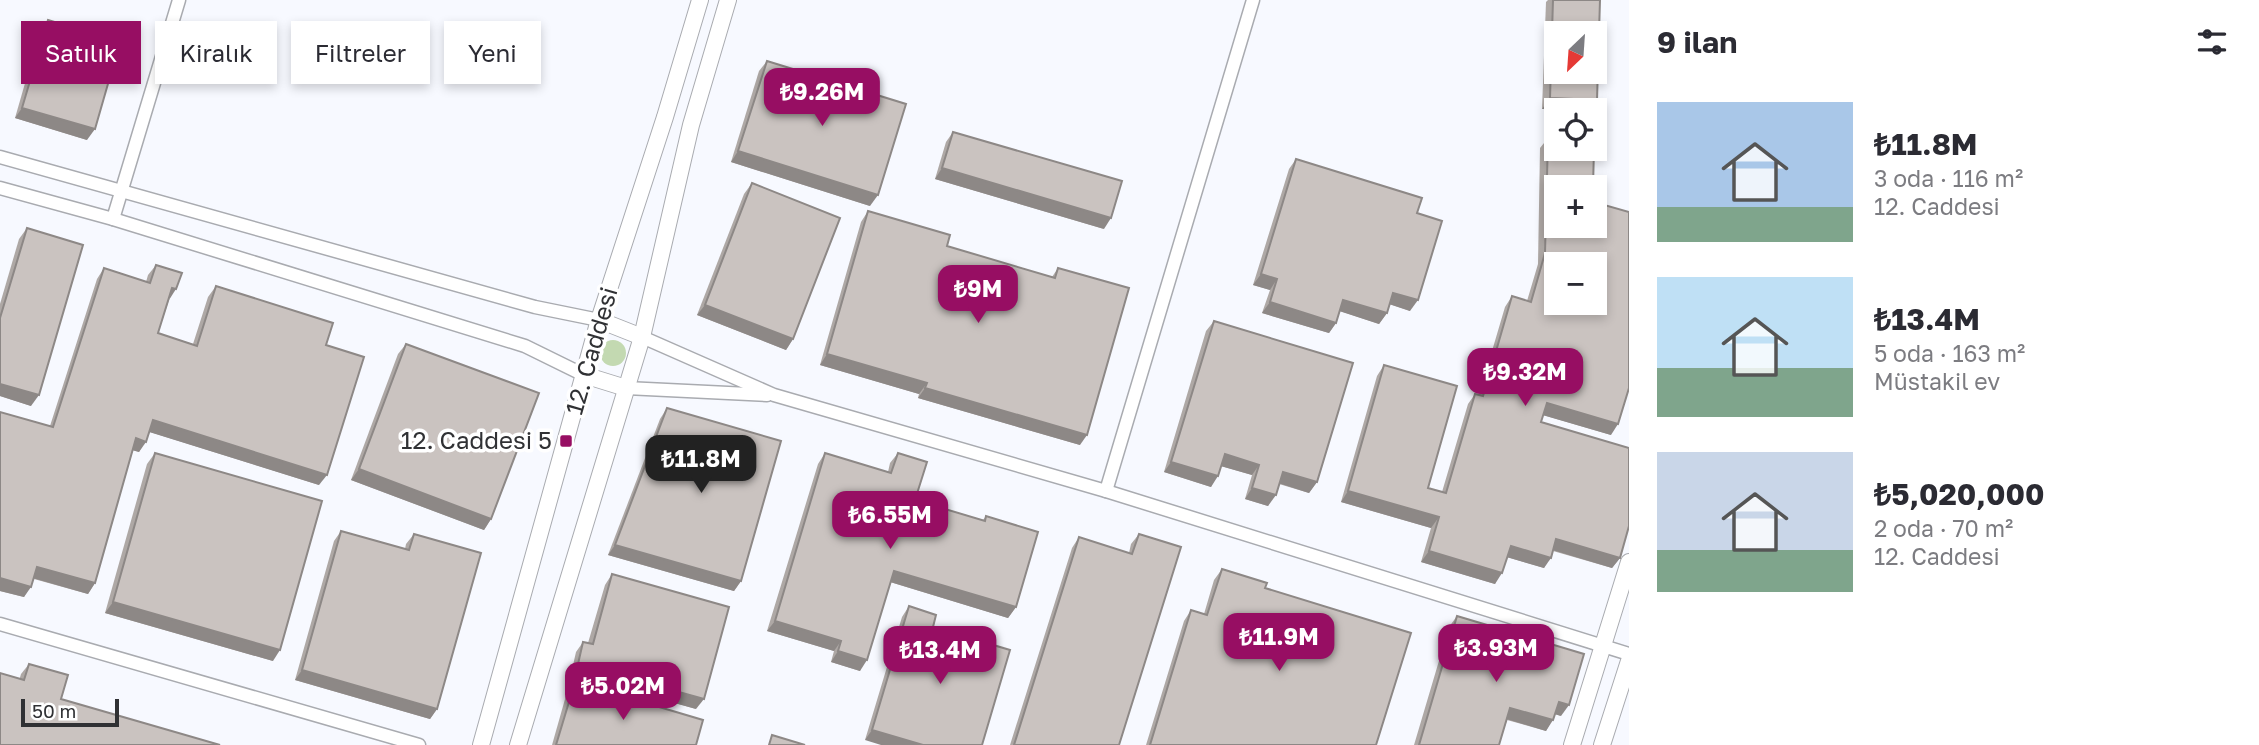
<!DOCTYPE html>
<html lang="tr">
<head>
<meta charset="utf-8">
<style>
  :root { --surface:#fff; --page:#f7f7f7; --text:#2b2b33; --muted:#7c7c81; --accent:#970e63 }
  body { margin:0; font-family:"Golos Text",sans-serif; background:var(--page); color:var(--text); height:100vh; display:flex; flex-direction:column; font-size:26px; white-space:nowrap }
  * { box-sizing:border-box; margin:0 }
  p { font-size:23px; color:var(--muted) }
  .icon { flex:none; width:38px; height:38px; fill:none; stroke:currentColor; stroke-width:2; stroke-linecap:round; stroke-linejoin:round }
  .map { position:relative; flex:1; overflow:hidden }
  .side { display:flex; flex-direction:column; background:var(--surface); width:630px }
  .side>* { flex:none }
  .guide { position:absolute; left:21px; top:21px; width:665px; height:63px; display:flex; gap:14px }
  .needle { width:46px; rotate:205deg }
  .fabs { position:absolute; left:1544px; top:21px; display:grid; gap:14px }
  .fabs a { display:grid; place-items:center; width:63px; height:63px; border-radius:0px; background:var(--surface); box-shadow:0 4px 10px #0003; font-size:35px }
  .scale { position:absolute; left:21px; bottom:18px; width:98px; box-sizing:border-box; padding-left:7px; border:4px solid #303134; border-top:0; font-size:19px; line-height:24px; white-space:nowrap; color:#303134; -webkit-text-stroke:5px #fff; paint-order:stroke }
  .price { position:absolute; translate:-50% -60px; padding:0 16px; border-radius:14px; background:var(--accent); color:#fff; font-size:23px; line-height:46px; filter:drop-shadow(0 2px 4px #0008) }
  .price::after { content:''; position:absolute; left:50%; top:42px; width:21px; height:16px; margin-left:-10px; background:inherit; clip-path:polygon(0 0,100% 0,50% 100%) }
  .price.current { background:#222; color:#fff }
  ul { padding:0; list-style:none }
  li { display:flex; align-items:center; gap:21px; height:175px; padding:0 28px }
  li span { display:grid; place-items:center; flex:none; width:196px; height:140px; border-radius:0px; color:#555 }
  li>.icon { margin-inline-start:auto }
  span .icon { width:84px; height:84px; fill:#fffc; stroke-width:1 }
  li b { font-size:30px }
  h2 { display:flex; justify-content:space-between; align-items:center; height:84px; padding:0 28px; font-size:30px }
  .chip { padding:0 24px; border-radius:0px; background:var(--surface); box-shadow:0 4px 10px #0003; font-size:24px; line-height:63px }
  .chip.current { background:var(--accent); color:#fff }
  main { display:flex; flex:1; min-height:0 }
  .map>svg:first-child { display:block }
  .green { fill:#c3d9b1 }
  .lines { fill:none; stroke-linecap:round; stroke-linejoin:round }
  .street-casing { stroke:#a9abb0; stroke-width:15 }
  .secondary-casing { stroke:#a9abb0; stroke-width:18 }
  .street { stroke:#fff; stroke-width:12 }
  .secondary { stroke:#fff; stroke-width:16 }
  .wall { fill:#aea8a5 }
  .shaded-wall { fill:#8d8886 }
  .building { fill:#cac3c0; stroke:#8d8886; stroke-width:2; fill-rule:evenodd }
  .poi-dot { fill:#970e63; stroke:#fff; stroke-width:2.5 }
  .labels { text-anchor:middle; stroke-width:7; stroke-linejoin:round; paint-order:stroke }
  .street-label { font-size:24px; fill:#303134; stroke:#fff }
  .poi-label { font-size:24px; fill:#303134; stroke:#fff; text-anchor:end }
</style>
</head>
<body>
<main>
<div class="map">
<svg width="1629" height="745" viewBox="0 0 1629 745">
  <rect width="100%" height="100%" fill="#f7f9ff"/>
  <!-- green -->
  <circle class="green" cx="613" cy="353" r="13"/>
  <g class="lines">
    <!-- street casing -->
    <g class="street-casing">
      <g id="street">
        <polyline points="0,157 535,307 599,320"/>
        <polyline points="0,188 113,219 525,346 584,375"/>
        <polyline points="113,219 179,0"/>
        <polyline points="642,337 774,395 1106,491 1629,654"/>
        <polyline points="626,388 767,395"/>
        <polyline points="1106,491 1253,0"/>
        <polyline points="0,624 419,745"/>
      </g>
    </g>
    <!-- secondary casing -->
    <g class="secondary-casing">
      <g id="secondary">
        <polyline points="599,320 642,337"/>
        <polyline points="584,375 626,388"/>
        <polyline points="481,745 599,320 665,117 700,0"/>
        <polyline points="518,745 642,337 691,125 728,0"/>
        <polyline points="1572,745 1629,562"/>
        <polyline points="1602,745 1629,661"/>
      </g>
    </g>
    <!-- street -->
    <use href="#street" class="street"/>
    <!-- secondary -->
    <use href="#secondary" class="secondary"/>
  </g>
  <!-- wall -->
  <g class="wall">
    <polygon points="1548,0 1600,0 1597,100 1542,109 1546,2"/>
    <polygon points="48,20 87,140 15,118 40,31"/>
    <polygon points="767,61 870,206 731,162 759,71"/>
    <polygon points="953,132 1104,229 935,179 946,142"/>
    <polygon points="1548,138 1556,187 1611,435 1543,415 1541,422 1620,558 1612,568 1553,551 1544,568 1507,557 1495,584 1421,562 1431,528 1341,502 1377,376 1384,365 1428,488 1442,492 1468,404 1475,394 1479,395 1505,307 1512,296 1527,301 1538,264 1540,148"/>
    <polygon points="1296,159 1417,213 1410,311 1389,304 1387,313 1379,324 1340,311 1336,323 1329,333 1262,313 1270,290 1253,285 1289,169"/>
    <polygon points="752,183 793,339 786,350 697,315 744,194"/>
    <polygon points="868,211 947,246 1052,277 1058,268 1080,445 918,398 919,394 820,365 861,222"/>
    <polygon points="27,228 31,406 0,396 0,304 19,239"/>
    <polygon points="156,265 169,300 158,333 193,344 208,297 216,286 326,345 319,485 150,432 139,452 133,450 95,583 88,594 34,579 24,597 0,591 0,412 50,426 97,279 104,268 146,282 148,275"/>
    <polygon points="1214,321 1317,482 1309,493 1279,484 1268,506 1245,499 1252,475 1221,466 1211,487 1164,472 1206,331"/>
    <polygon points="406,344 491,519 484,530 351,480 398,354"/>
    <polygon points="667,408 741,581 734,591 608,555 660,419"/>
    <polygon points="155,453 273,661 105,613 147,464"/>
    <polygon points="825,453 888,472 890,463 898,453 915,500 983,520 986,516 1016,607 1008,618 890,582 860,671 831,662 834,651 767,631 818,464"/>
    <polygon points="341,531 405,549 406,544 414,534 437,709 430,719 295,680 334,541"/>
    <polygon points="1139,534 1119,745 1010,745 1072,548 1079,537 1129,553 1131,544"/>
    <polygon points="1222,569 1265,588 1376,745 1146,745 1184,621 1191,610 1204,614 1214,580"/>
    <polygon points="612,574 696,709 571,674 576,652 583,642 588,643 605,585"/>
    <polygon points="909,606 933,627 1010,650 865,740 902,617"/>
    <polygon points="1457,616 1561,716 1555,714 1546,731 1507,720 1499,745 1414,745 1449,627"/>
    <polygon points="29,664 61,699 0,745 21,674"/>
    <polygon points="575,682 696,745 552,745 567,692"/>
  </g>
  <!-- shaded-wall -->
  <g class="shaded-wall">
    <polygon points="1550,98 1597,100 1589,110 1542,109"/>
    <polygon points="22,108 95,129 87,140 15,118"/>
    <polygon points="738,151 878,195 870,206 731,162"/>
    <polygon points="942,168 1111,218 1104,229 935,179"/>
    <polygon points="1261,274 1277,279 1270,290 1253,285"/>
    <polygon points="172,288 176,289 169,300"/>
    <polygon points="1393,293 1418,300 1410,311 1386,303"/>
    <polygon points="1343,300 1387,313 1379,324 1336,310"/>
    <polygon points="1270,302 1336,323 1329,333 1262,313"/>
    <polygon points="705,305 793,339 786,350 697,315"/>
    <polygon points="827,354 927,383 919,394 820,365"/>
    <polygon points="0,384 39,395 31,406 0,396"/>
    <polygon points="925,388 1087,435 1080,445 918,398"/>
    <polygon points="1547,403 1618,424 1611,435 1539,414"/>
    <polygon points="153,420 327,475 319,485 146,431"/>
    <polygon points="136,438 146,442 139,452 128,449"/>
    <polygon points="1225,454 1259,465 1252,475 1217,465"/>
    <polygon points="1171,462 1218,476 1211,487 1164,472"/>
    <polygon points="359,469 491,519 484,530 351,480"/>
    <polygon points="1283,472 1317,482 1309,493 1275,482"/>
    <polygon points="1252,488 1276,495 1268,506 1245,499"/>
    <polygon points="1348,491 1439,517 1431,528 1341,502"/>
    <polygon points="1556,539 1620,558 1612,568 1549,549"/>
    <polygon points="615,545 741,581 734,591 608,555"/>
    <polygon points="1511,546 1551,558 1544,568 1503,556"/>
    <polygon points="1429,551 1502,573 1495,584 1421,562"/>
    <polygon points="37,567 95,583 88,594 29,577"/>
    <polygon points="894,571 1016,607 1008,618 887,581"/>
    <polygon points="0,578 31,587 24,597 0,591"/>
    <polygon points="113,602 280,650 273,661 105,613"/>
    <polygon points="775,621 841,641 834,651 767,631"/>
    <polygon points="838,651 867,660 860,671 831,662"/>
    <polygon points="578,664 704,699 696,709 571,674"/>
    <polygon points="302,670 437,709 430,719 295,680"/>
    <polygon points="1559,702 1569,705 1561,716 1551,713"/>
    <polygon points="1510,708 1553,720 1546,731 1503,718"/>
    <polygon points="872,730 923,745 881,745 865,740"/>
  </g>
  <!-- building -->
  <g class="building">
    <path d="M 1553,0 L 1600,0 L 1597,100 L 1550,98 ZM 1556,33 L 1594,33 L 1594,72 L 1556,72 Z"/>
    <polygon points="48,20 120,42 95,129 22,108"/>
    <polygon points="767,61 906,104 878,195 738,151"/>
    <polygon points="953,132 1122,181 1111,218 942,168"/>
    <path d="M 1548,138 L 1556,138 L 1556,149 L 1594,149 L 1593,187 L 1556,187 L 1556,226 L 1594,226 L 1594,202 L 1629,212 L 1629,388 L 1618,424 L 1547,403 L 1541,422 L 1629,448 L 1629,526 L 1620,558 L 1556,539 L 1551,558 L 1511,546 L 1502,573 L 1429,551 L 1439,517 L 1348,491 L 1384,365 L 1457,386 L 1428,488 L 1446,493 L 1475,394 L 1483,396 L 1512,296 L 1531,302 L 1545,253 ZM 1556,264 L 1594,264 L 1594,303 L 1556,303 Z"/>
    <polygon points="1296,159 1422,198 1417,213 1442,221 1418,300 1393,293 1387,313 1343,300 1336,323 1270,302 1277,279 1261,274"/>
    <polygon points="752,183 840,218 793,339 705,305"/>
    <polygon points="868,211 950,235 947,246 1055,278 1058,268 1129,288 1087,435 925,388 927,383 827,354"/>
    <polygon points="27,228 83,245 39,395 0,384 0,318"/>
    <polygon points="156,265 182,273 176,289 172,288 158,333 197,346 216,286 333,323 326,345 364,357 327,475 153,420 146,442 136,438 95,583 37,567 31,587 0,578 0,412 53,427 104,268 150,283"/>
    <polygon points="1214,321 1353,363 1317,482 1283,472 1276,495 1252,488 1259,465 1225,454 1218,476 1171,462"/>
    <polygon points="406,344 539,393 491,519 359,469"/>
    <polygon points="667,408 781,441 741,581 615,545"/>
    <polygon points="155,453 322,501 280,650 113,602"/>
    <polygon points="825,453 891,473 898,453 927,462 915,500 985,521 986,516 1038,532 1016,607 894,571 867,660 838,651 841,641 775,621"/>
    <polygon points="341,531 409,550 414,534 481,553 437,709 302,670"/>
    <polygon points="1139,534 1181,547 1119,745 1014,745 1079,537 1132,554"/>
    <polygon points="1222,569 1267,583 1265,588 1411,633 1376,745 1150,745 1191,610 1207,615"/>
    <polygon points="612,574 729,607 704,699 578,664 583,642 593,644"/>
    <polygon points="909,606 936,615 933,627 1010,650 982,745 923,745 872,730"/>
    <polygon points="1457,616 1584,654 1569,705 1559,702 1553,720 1510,708 1499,745 1419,745"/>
    <polygon points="29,664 68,675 61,699 220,745 0,745 0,673 24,680"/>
    <polygon points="575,682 703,720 696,745 556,745"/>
    <polygon points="772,735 805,745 769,745"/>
  </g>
  <!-- markers -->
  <rect class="poi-dot" x="559" y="434" width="14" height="14" rx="3.5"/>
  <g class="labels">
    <!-- street labels -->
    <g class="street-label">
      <text transform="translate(592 351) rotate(-74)" y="8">12. Caddesi</text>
    </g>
    <!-- poi labels -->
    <g class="poi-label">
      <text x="552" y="449">12. Caddesi 5</text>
    </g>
  </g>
</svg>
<div class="fabs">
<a><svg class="needle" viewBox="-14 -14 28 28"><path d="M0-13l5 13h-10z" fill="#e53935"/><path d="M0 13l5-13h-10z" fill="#7c7c81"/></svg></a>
<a><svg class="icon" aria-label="locate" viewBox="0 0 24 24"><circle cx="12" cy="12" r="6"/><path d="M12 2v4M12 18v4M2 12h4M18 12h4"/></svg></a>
<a>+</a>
<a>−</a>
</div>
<div class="scale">50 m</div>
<b class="price" style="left:822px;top:128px">₺9.26M</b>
<b class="price" style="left:978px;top:325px">₺9M</b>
<b class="price" style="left:1525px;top:408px">₺9.32M</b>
<b class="price current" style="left:701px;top:495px">₺11.8M</b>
<b class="price" style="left:890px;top:551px">₺6.55M</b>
<b class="price" style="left:1279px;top:673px">₺11.9M</b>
<b class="price" style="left:1496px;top:684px">₺3.93M</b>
<b class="price" style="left:940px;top:686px">₺13.4M</b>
<b class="price" style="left:623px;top:722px">₺5.02M</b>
<div class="guide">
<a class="chip current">Satılık</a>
<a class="chip">Kiralık</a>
<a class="chip">Filtreler</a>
<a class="chip">Yeni</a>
</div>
</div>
<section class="side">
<h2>9 ilan<svg class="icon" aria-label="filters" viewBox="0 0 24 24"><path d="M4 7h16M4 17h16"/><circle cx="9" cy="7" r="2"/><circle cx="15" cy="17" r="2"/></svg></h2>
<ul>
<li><span style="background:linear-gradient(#a9c7e8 75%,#7fa58c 0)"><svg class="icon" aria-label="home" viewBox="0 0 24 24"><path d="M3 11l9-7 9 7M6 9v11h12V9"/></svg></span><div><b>₺11.8M</b><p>3 oda · 116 m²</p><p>12. Caddesi</p></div></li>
<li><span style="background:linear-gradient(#bfe0f5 65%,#7fa58c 0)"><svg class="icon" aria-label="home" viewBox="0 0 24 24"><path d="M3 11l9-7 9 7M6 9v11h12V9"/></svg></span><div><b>₺13.4M</b><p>5 oda · 163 m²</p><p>Müstakil ev</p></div></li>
<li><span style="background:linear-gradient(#c9d6e8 70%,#7fa58c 0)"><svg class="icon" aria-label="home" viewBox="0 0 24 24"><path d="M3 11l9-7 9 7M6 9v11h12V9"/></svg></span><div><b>₺5,020,000</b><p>2 oda · 70 m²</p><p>12. Caddesi</p></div></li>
</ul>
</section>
</main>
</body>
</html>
